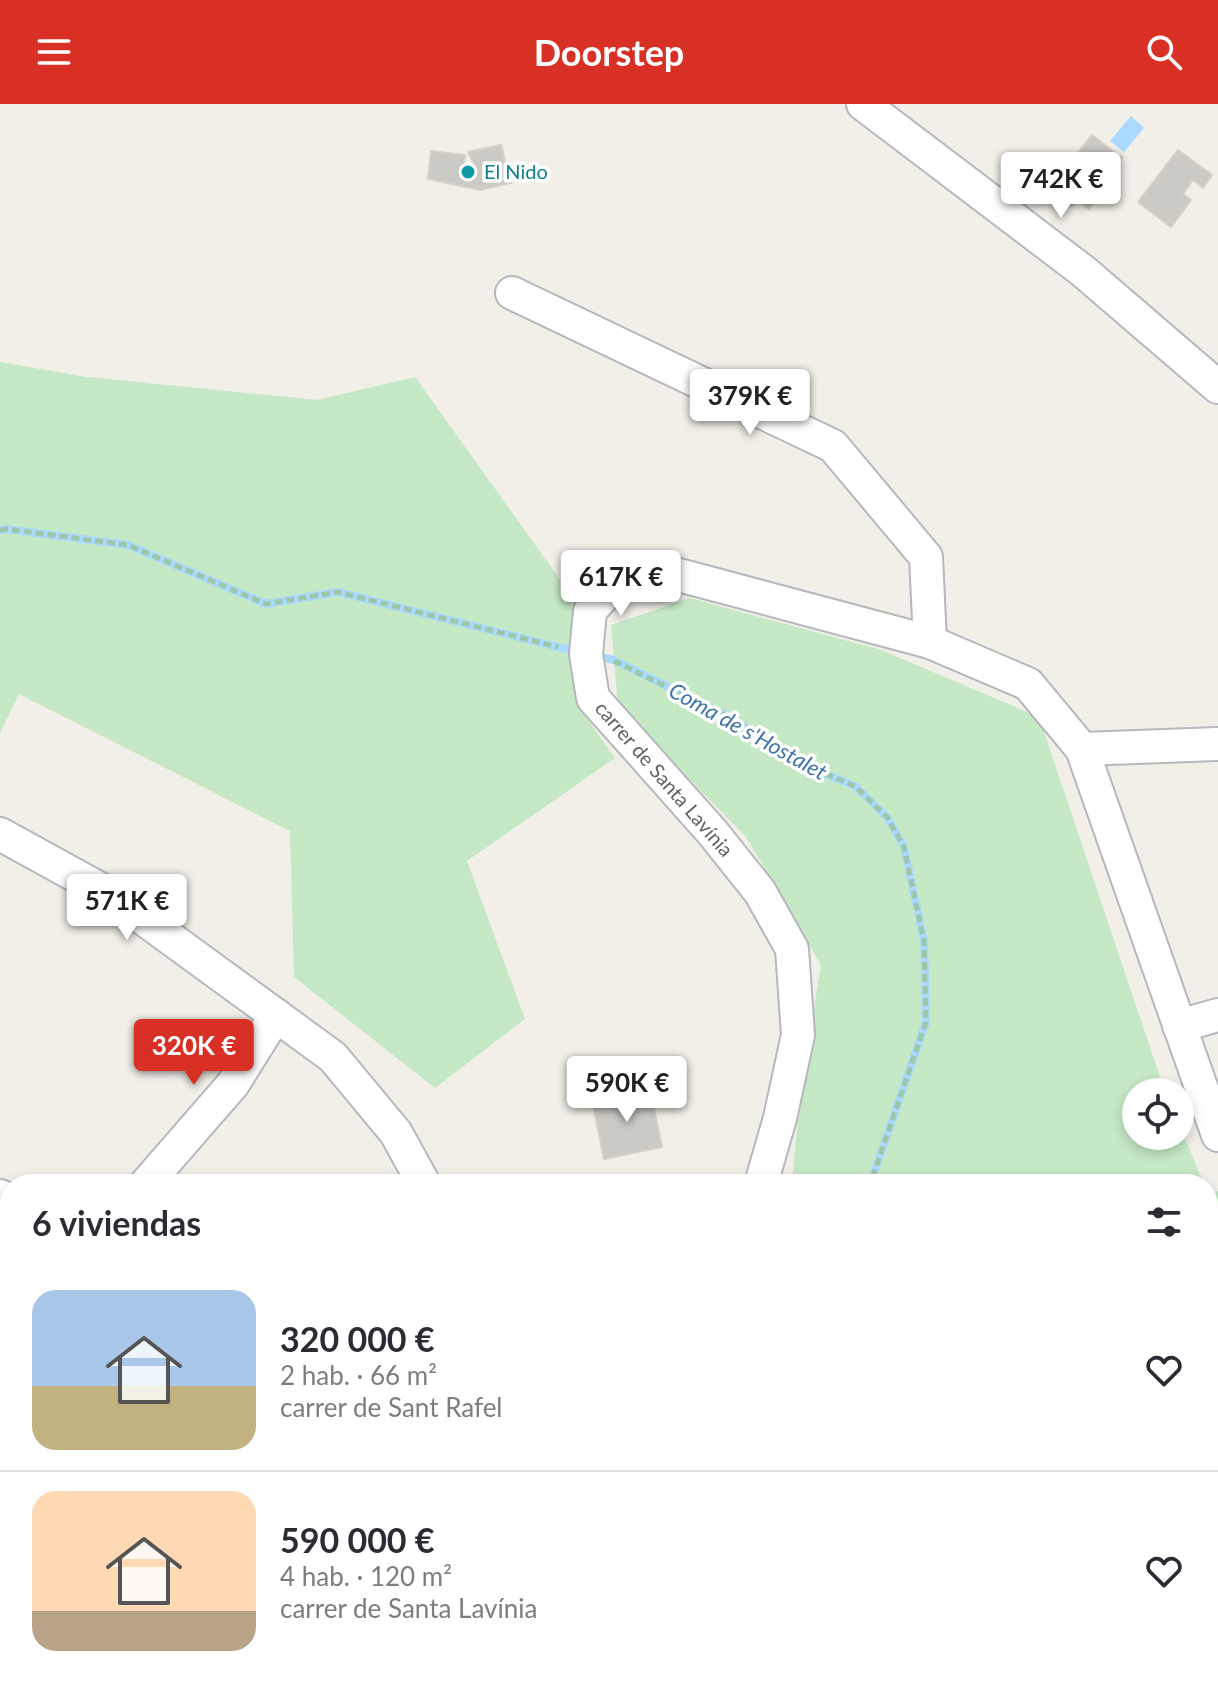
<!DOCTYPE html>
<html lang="es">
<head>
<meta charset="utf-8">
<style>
  :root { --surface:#fff; --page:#f7f7f7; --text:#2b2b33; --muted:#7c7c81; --line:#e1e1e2; --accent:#d93025 }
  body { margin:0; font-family:Lato,sans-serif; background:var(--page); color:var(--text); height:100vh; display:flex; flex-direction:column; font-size:30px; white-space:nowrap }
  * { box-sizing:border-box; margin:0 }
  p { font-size:26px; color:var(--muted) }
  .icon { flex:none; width:44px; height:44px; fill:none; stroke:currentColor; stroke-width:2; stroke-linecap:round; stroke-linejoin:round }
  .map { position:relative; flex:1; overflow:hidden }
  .sheet { position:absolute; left:0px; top:1070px; width:1218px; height:514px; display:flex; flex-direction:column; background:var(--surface); border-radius:32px 32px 0 0; box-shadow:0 4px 12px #0003 }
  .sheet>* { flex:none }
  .buttons { position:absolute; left:1122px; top:974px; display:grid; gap:16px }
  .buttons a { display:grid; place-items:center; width:72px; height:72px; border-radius:50%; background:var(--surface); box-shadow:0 4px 12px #0003; font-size:40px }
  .price { position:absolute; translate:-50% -68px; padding:0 18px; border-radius:8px; background:#fff; color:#222; font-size:26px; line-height:52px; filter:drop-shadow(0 2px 4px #0008) }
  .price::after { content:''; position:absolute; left:50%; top:48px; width:24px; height:18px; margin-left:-12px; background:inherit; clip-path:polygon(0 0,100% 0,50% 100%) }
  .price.current { background:var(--accent); color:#fff }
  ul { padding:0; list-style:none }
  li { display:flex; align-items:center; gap:24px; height:200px; padding:0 32px }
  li+li { border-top:2px solid var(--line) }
  li span { display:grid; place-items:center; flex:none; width:224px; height:160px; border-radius:24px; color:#555 }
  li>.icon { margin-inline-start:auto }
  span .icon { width:96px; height:96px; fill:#fffc; stroke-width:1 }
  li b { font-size:34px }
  h2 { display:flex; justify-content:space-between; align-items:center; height:96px; padding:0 32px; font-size:34px }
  header { display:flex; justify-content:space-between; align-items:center; height:104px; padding:0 32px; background:var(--accent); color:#fff; font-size:36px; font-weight:700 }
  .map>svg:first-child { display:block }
  .green { fill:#c5e8c5 }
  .water { fill:#aadaff }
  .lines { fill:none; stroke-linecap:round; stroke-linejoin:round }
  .stream { stroke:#aadaff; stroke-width:8 }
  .building { fill:#cccac5; stroke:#d6d1c6; stroke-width:2 }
  .minor-casing { stroke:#b5b8bc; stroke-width:36 }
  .path { stroke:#9cc7a9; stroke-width:5; stroke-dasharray:8 4; stroke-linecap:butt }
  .minor { stroke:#fff; stroke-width:32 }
  .culture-dot { fill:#0f9aa8; stroke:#fff; stroke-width:3 }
  .labels { text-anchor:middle; stroke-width:7; stroke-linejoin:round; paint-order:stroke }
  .culture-label { font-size:20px; fill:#0d838f; stroke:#fff; text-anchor:start }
  .street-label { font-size:20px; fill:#5f6368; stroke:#fff }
  .water-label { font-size:22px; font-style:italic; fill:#4174aa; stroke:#fff }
</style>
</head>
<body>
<header><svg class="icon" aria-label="menu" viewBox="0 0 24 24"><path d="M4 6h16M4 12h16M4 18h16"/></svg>Doorstep<svg class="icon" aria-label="search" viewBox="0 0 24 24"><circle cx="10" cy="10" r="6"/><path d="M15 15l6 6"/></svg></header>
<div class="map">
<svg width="1218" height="1583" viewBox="0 0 1218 1583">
  <rect width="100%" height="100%" fill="#f1efe8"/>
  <!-- green -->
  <g class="green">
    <polygon points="0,258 87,273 317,296 415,273 571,491 581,606 615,654 467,757 525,915 435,984 294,873 290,727 19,590 0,629"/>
    <polygon points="690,494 881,546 1039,613 1165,988 1136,988 1136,1032 1180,1032 1180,1023 1204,1080 792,1080 800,990 821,861 746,733 618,602 611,521"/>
    <polygon points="1218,1087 1218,1583 910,1583 905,1574 1208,1574 1208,1090"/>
  </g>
  <!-- water -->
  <polygon class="water" points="1131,12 1144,24 1124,48 1110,37"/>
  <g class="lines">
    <!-- stream -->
    <g class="stream">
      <polyline points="0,426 6,425 128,441 266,500 338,488 578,548"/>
      <polyline points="595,552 614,556 729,613 811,664 855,682 887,713 904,743 924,837 926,918 874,1069 874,1080"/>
      <polyline points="1128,1574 1133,1583"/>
    </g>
  </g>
  <!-- building -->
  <g class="building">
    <polygon points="1092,31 1122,54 1116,62 1120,65 1089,105 1078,96 1072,102 1050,85"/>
    <polygon points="501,41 511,79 480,86 428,75 431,47 465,51 464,62 475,62 468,48"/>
    <polygon points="1178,46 1212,71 1203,84 1193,76 1183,90 1191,96 1171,123 1138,98"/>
    <polygon points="650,984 662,1043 604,1055 592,996"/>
  </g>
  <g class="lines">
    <!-- minor casing -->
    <g class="minor-casing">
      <g id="minor">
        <polyline points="863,0 1083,167 1218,283"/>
        <polyline points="512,189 833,342 926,453 930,538"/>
        <polyline points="1082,645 1218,1031"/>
        <polyline points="0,730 111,791 333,953 396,1029 424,1080"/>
        <polyline points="1179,922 1218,911"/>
        <polyline points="146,1080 233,980 276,911"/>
        <polyline points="761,1080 780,1014 798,931 792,845 760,788 713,729 593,594 586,550 590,507 613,481 675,470 930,538 1028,580 1082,645 1218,640"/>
        <polyline points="0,1092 10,1096"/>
        <polyline points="0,1492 10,1505"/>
        <polyline points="53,1574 58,1583"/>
        <polyline points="489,1574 489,1583"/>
        <polyline points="853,1574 856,1583"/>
      </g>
    </g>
    <!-- path -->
    <g class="path">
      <polyline points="0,426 6,425 128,441 266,500 338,488 558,543"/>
      <polyline points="614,557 729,613 811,664 855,682 887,713 904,743 924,837 926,918 874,1069 874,1080"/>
      <polyline points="1128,1574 1133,1583"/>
    </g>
    <!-- minor -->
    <use href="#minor" class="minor"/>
  </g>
  <!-- markers -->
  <circle class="culture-dot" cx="468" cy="68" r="8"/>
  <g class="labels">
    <!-- culture labels -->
    <g class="culture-label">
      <text x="484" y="75">El Nido</text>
    </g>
    <!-- street labels -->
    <g class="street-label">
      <text transform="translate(664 675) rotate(49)" y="7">carrer de Santa Lavínia</text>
    </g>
    <!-- water labels -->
    <g class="water-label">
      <text transform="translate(748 627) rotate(29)" y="8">Coma de s'Hostalet</text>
    </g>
  </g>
</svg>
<div class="buttons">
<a><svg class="icon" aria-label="locate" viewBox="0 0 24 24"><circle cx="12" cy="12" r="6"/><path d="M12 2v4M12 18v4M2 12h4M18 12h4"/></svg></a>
</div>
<b class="price" style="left:1061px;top:116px">742K €</b>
<b class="price" style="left:750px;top:333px">379K €</b>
<b class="price" style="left:621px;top:514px">617K €</b>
<b class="price" style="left:127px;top:838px">571K €</b>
<b class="price current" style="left:194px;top:983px">320K €</b>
<b class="price" style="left:627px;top:1020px">590K €</b>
<section class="sheet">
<h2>6 viviendas<svg class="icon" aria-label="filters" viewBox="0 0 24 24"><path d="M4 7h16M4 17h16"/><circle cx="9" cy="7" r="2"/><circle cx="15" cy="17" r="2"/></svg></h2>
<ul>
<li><span style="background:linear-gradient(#a9c7e8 60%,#c2b280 0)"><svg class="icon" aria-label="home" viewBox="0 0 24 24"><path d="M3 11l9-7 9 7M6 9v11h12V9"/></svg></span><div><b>320 000 €</b><p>2 hab. · 66 m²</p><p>carrer de Sant Rafel</p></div><svg class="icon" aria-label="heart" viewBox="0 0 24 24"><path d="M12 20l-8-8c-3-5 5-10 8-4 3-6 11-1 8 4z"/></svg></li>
<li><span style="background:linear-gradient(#ffd9b3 75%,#b9a48a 0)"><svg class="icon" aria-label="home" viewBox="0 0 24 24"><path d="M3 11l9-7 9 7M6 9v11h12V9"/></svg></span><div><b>590 000 €</b><p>4 hab. · 120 m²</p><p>carrer de Santa Lavínia</p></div><svg class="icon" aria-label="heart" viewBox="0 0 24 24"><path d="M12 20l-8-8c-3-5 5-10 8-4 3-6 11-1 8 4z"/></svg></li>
</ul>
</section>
</div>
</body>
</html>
